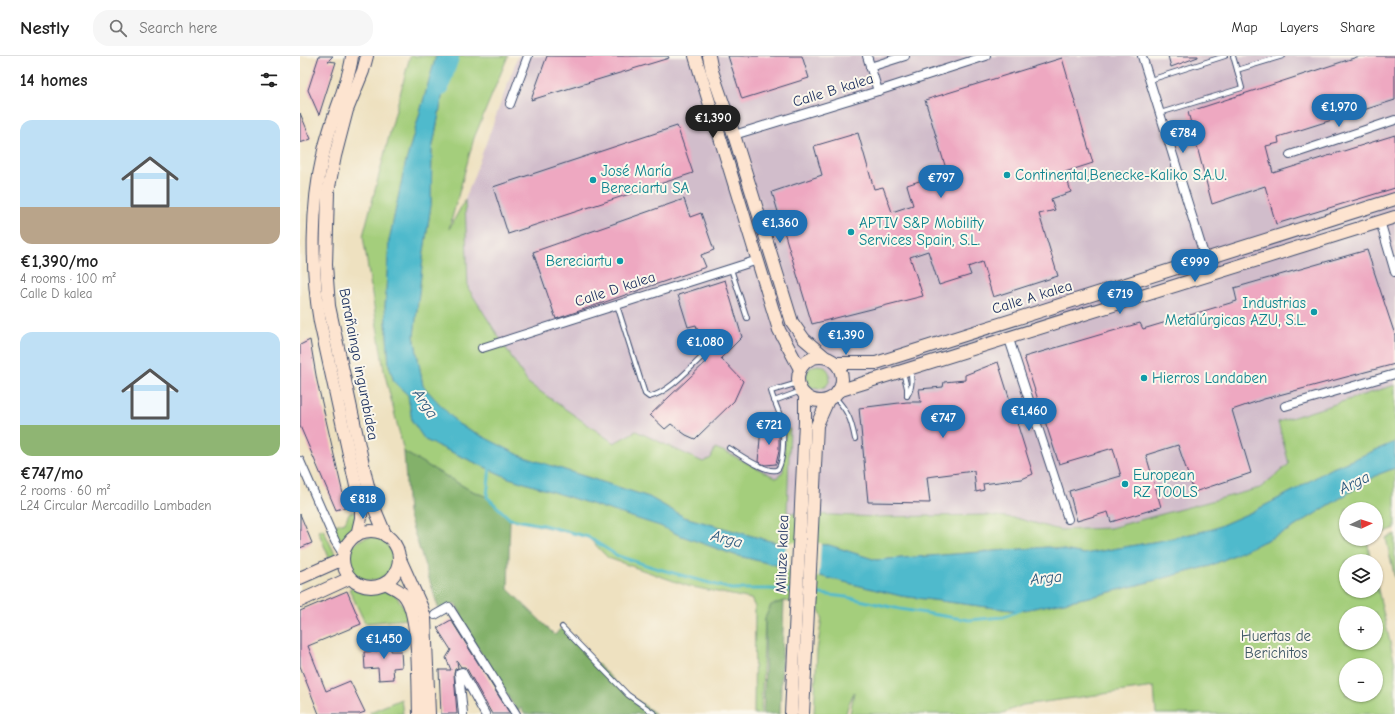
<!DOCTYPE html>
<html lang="en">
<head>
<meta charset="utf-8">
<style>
  :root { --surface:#fff; --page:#f6f6f6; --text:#222; --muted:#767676; --line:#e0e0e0; --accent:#1f6fb2 }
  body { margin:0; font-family:"Comic Neue",sans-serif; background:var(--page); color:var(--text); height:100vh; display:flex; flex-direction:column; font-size:15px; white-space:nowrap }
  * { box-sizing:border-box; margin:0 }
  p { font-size:13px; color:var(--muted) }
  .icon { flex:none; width:22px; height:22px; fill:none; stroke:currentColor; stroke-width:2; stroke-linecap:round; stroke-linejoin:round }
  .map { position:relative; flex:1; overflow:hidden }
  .details { display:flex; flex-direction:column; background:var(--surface); width:300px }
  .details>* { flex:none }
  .needle { width:26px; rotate:86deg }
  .controls { position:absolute; left:1039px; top:446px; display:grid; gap:8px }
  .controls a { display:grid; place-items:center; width:44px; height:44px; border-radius:50%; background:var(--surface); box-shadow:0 1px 3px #0004; font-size:20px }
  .price { position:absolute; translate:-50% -34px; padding:0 9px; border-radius:14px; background:var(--accent); color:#fff; font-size:13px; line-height:26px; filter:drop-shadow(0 1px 2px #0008) }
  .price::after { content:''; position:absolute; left:50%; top:24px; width:12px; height:9px; margin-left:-6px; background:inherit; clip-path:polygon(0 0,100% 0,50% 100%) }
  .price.on { background:#222; color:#fff }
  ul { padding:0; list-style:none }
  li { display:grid; align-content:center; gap:8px; height:212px; padding:0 20px }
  li span { display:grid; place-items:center; height:124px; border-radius:12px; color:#555 }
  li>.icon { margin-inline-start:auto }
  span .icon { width:72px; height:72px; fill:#fffc; stroke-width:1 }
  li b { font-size:17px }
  h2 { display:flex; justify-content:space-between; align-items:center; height:48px; padding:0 20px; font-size:17px }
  header { display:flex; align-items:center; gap:24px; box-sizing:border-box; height:56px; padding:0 20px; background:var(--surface); border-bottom:1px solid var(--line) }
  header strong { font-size:19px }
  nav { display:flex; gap:22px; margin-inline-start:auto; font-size:14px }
  .search { width:280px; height:36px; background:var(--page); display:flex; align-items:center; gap:10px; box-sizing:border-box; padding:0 14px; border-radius:16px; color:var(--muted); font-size:15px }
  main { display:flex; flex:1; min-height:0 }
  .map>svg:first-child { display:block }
  .industrial { fill:#d1bdcb }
  .green { fill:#a4ce7b; stroke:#607e6c; fill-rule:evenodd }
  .forest { fill:#83b16b; stroke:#4f7064 }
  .water { fill:#4fbacc; stroke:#357495 }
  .pier { fill:#eee1c0 }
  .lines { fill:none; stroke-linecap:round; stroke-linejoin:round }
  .stream { stroke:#4fbacc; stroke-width:3 }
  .river { stroke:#4fbacc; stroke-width:17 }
  .building { fill:#eea8c1 }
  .lane-casing { stroke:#3b4a6d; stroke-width:6 }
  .street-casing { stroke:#3b4a6d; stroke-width:10 }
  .secondary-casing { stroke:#3b4a6d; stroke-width:14 }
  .lane { stroke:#fff; stroke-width:4 }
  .street { stroke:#fff; stroke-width:8 }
  .secondary { stroke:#fde4d0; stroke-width:12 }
  .culture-dot { fill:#0f9aa8; stroke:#fbf7ec; stroke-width:1.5 }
  .labels { text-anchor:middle; stroke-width:4; stroke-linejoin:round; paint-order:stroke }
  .street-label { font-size:15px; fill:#1b2f5e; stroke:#fbf7ec }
  .culture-label { font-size:15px; fill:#0d838f; stroke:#fbf7ec; text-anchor:start }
  .park-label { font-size:15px; fill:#3d5765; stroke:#fbf7ec }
  .water-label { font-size:16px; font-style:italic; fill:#2b597f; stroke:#fbf7ec }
</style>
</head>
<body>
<header>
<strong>Nestly</strong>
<div class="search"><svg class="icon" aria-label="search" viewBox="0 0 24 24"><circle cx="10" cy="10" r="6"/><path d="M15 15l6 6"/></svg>Search here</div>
<nav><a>Map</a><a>Layers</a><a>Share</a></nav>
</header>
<main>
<section class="details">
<h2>14 homes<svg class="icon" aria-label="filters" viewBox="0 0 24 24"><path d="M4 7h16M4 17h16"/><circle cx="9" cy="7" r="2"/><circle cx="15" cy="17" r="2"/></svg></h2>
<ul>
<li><span style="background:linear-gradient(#bfe0f5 70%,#b9a48a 0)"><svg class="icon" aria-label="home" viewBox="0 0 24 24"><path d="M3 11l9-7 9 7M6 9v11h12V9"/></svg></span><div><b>€1,390/mo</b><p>4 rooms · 100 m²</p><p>Calle D kalea</p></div></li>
<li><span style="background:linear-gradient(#bfe0f5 75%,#8fb573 0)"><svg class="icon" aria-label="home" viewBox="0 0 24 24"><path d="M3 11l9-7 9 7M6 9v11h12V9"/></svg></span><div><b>€747/mo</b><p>2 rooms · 60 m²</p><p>L24 Circular Mercadillo Lambaden</p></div></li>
</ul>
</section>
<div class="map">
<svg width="1095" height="658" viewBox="0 0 1095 658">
  <rect width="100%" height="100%" fill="#fbf7ec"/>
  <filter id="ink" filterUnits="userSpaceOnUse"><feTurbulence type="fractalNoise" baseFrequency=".025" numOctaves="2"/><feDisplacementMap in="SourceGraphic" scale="8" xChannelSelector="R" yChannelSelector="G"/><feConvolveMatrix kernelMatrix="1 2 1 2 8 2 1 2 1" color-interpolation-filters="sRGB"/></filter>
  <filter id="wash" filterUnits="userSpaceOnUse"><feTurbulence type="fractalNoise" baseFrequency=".012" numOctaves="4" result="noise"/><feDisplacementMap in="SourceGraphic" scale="16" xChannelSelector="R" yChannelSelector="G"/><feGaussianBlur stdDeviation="0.9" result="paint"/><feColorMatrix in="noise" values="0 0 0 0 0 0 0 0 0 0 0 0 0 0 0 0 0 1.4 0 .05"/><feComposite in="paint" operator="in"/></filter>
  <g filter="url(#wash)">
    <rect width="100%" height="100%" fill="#eee1c0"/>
    <!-- industrial -->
    <polygon class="industrial" points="218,0 1095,0 1095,330 989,408 960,432 895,454 810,472 760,474 716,462 685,459 618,462 487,457 488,428 430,398 415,392 411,402 403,406 336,375 314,387 228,327 168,232 165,144"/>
    <!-- green -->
    <g class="green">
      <path d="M 110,0 L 136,0 L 105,109 L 89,185 L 85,251 L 89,309 L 94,326 L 108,339 L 112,365 L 125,384 L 209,422 L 361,470 L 379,479 L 435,499 L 601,540 L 719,555 L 799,539 L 910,510 L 989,474 L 1079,418 L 1095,412 L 1095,472 L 1076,480 L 1076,453 L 1046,453 L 1046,483 L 1068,483 L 1067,484 L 1071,505 L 1046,505 L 1046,535 L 1076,535 L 1076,525 L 1095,608 L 1095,658 L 856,658 L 854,631 L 723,649 L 700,658 L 550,658 L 554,636 L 548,650 L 546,658 L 514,658 L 517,595 L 522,561 L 518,551 L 484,545 L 471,549 L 465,562 L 461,658 L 454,658 L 455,551 L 451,543 L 388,530 L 308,502 L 288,481 L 210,463 L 187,441 L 170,434 L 104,396 L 84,315 L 63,180 ZM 1046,557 L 1076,557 L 1076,587 L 1046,587 ZM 1046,609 L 1076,609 L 1076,639 L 1046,639 Z"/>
      <polygon points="148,0 208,0 174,82 149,173 165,144 168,232 228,327 314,387 336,375 403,406 411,402 415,392 430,398 476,422 480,419 483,415 485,373 490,373 487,457 577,461 685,459 716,462 760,474 810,472 960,432 989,408 978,366 1095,329 1095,386 1028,414 993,435 954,455 913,473 859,485 784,498 748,491 576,504 529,489 477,487 384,461 349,441 221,400 158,368 123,330 114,279 123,202 131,149 132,94 143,37"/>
      <circle cx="518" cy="321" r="12"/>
      <path d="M 56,455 C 54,470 53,475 43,486 L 39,485 L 32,470 L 45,466 L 49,457 Z"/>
      <polygon points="23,473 36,500 30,504 18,475"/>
      <polygon points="1095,478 1095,523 1086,482"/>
      <circle cx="71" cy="503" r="22"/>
      <path d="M 55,531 L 61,537 L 77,535 L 94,537 C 99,544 107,554 108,563 L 65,567 L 49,533 Z"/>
      <polygon points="101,643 103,658 71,658 70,656"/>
    </g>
    <!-- forest -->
    <g class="forest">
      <polygon points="104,396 170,434 187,441 210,463 208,533 255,579 262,571 323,634 356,658 224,658 221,652 217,655 158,560 161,558 155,547 139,554 108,457"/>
      <polygon points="484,545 480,658 463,658 465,612 465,562 471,549"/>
    </g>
    <!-- water -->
    <polygon class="water" points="136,0 148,0 143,37 132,94 131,149 123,202 114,280 123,330 158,368 221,400 349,441 384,461 477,487 529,489 576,504 748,491 784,498 859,485 913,473 954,455 993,435 1028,414 1095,386 1095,412 1079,418 989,474 910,510 799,539 719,555 601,540 435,499 379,479 360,470 209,422 125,384 112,365 108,339 94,326 89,309 85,251 89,185 105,109"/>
    <!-- pier -->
    <polygon class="pier" points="486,486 521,487 519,522 485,513"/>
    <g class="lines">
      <!-- stream -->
      <g class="stream">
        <polyline points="190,410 187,441 210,463 243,469 288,481 318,500 352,511 431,533 470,533 495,535"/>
        <polyline points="512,537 546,541 600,553 669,564 703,561 722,553"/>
      </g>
      <!-- river -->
      <polyline class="river" points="140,32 151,0"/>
    </g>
    <g id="blocks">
      <!-- building -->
      <g class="building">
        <polygon points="19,0 33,0 28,5 36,6 19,59 8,34"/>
        <polygon points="247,0 368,0 369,2 231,44"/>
        <polygon points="428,0 502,0 509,22 442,43"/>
        <polygon points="868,0 898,0 898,1 871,11"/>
        <polygon points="1060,0 1095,0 1095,44 978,81 979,87 966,90 973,117 1095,79 1095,132 976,168 965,130 912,148 888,56"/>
        <polygon points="762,2 793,107 765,116 771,136 751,143 755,154 739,158 758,220 693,241 682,206 668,211 671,219 639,229 628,195 610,201 623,240 512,268 472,136 522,119 514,90 558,77 574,133 583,131 592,156 613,149 607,129 647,116 625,44"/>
        <polygon points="0,57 11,83 0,87"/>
        <polygon points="377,70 393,117 208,178 193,131"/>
        <polygon points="384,143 390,161 401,157 414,194 401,199 406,211 256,263 233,196"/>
        <polygon points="1067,194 1095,279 1095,308 964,343 932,354 951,417 894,436 878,389 846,399 861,451 811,466 808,456 777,465 769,435 821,420 813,392 759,408 724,301 840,267 843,273 937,245 934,232"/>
        <polygon points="425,224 442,281 421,302 443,325 434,345 395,383 386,379 371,368 365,373 350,359 407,305 396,269 388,271 378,239"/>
        <polygon points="10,284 17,325 46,451 36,454 0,370 0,289"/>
        <polygon points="698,306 733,418 722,423 683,428 684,434 676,436 674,415 627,421 630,447 568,446 559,352 607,346 621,346 619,333 643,331 644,326 665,324 665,319"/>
        <polygon points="461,371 479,372 479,395 476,408 465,409 458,406"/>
        <polygon points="0,458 12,487 0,492"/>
        <polygon points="47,535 61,568 8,590 26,635 50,625 65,656 59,658 19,658 0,610 0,555"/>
        <polygon points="151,564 210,658 192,658 167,613 165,611 161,611 157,605 158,612 155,613 154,618 157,658 141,658 139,614 151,614 146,602 151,594 137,572"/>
        <polygon points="91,585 91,595 101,595 102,611 93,612 94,623 79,624 78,612 65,613 64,596 77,595 76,586"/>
      </g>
    </g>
  </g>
  <g filter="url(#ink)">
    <use href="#blocks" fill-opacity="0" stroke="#3b4a6d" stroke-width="1"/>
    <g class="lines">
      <!-- lane casing -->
      <g class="lane-casing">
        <g id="lane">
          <polyline points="933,0 937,14"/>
          <polyline points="850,24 925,0"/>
          <polyline points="860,57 942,32 937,14 983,0"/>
          <polyline points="431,213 447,262"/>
          <path d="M 317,249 L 345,338 L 349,341 C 369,336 388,314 403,300"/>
          <polyline points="603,316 607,332 607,340"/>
          <path d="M 533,339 C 548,355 551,363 555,383"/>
          <path d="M 607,340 C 613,331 612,323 610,313"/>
          <polyline points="474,345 501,335"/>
          <path d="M 429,392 C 439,398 465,417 476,414 C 484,412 484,375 482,367 C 480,356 474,346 471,335 L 498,327"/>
          <polyline points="262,571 328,639 355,658"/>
        </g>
      </g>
      <!-- street casing -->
      <g class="street-casing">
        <g id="street">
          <polyline points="567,0 578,35"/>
          <polyline points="842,0 905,202"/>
          <polyline points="570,11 605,0"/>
          <polyline points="210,48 228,0"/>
          <polyline points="434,79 578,35 686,0"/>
          <polyline points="990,99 1095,64"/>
          <polyline points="1080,165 1095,216"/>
          <polyline points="709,283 768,463"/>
          <polyline points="182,292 458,204"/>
          <polyline points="985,350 1095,318"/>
          <polyline points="0,405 35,485 44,499"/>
          <polyline points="135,559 149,551 216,658"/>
          <polyline points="163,658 159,617 162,616 185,658"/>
        </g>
      </g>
      <!-- secondary casing -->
      <g class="secondary-casing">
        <g id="secondary">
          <path d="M 52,0 C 51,14 45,27 41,41 C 34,60 27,79 23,99 C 11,150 11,215 20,266 L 61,453 L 61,462 L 57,479"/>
          <polyline points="67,0 63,15 47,54 35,100 28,136 26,209 29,250 66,422 73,449 86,480"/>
          <polyline points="395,0 479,274 500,313"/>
          <polyline points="409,0 412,15 434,79 492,266 504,283 525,301"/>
          <circle cx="520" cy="323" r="22"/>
          <polyline points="537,307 576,307 1095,143"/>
          <polyline points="538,335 1095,161"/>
          <circle cx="71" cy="503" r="28"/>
          <polyline points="99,501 122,552 125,562 129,658"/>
          <polyline points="0,522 43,503"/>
          <path d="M 86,527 C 91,531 100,534 104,539 C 120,557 118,632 119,658"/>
          <polyline points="0,545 50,522"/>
          <polyline points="491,658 505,366 505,339"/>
          <polyline points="503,658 517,369 528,344"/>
        </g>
      </g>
      <!-- lane -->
      <use href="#lane" class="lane"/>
      <!-- street -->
      <use href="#street" class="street"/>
      <!-- secondary -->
      <use href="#secondary" class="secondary"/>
    </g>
  </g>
  <!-- markers -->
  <g class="culture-dot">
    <circle cx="707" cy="119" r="4"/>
    <circle cx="293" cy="124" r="4"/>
    <circle cx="551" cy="176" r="4"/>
    <circle cx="320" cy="205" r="4"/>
    <circle cx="1014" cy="256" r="4"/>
    <circle cx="844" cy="322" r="4"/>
    <circle cx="825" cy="428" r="4"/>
  </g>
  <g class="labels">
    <!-- street labels -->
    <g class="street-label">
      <text transform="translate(533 34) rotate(-17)" y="5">Calle B kalea</text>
      <text transform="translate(315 233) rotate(-18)" y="5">Calle D kalea</text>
      <text transform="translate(732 241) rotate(-17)" y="5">Calle A kalea</text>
      <text transform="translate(59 308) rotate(79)" y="5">Barañaingo ingurabidea</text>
      <text transform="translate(482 498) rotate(-88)" y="5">Miluze kalea</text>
    </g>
    <!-- culture labels -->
    <g class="culture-label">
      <text x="301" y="120">José María<tspan x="301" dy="17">Bereciartu SA</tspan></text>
      <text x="715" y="124">Continental,Benecke-Kaliko S.A.U.</text>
      <text x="559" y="172">APTIV S&amp;P Mobility<tspan x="559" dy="17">Services Spain, S.L.</tspan></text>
      <text x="312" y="210" text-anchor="end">Bereciartu</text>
      <text x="1006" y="252" text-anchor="end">Industrias<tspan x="1006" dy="17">Metalúrgicas AZU, S.L.</tspan></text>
      <text x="852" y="327">Hierros Landaben</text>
      <text x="833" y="424">European<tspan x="833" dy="17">RZ TOOLS</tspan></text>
    </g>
    <!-- park labels -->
    <g class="park-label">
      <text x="976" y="585">Huertas de<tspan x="976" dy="17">Berichitos</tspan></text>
    </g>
    <!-- water labels -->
    <g class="water-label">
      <text transform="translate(126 347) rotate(56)" y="6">Arga</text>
      <text transform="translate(1054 426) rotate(-26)" y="6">Arga</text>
      <text transform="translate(427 482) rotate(14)" y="6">Arga</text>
      <text transform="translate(746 521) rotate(-6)" y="6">Arga</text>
    </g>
  </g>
</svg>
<div class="controls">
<a><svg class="needle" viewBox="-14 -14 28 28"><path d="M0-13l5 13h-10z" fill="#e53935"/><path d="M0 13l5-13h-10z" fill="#767676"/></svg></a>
<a><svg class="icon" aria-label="layers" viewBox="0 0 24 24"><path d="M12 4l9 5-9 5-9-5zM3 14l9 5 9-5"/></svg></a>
<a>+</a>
<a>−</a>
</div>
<b class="price" style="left:1039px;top:72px">€1,970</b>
<b class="price on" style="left:413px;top:83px">€1,390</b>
<b class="price" style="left:883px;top:98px">€784</b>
<b class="price" style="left:641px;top:143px">€797</b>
<b class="price" style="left:480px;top:188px">€1,360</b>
<b class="price" style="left:895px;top:227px">€999</b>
<b class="price" style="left:820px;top:259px">€719</b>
<b class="price" style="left:546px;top:300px">€1,390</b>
<b class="price" style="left:405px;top:307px">€1,080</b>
<b class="price" style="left:729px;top:376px">€1,460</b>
<b class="price" style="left:643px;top:383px">€747</b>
<b class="price" style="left:469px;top:390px">€721</b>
<b class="price" style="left:63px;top:464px">€818</b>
<b class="price" style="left:84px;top:604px">€1,450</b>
</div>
</main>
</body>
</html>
